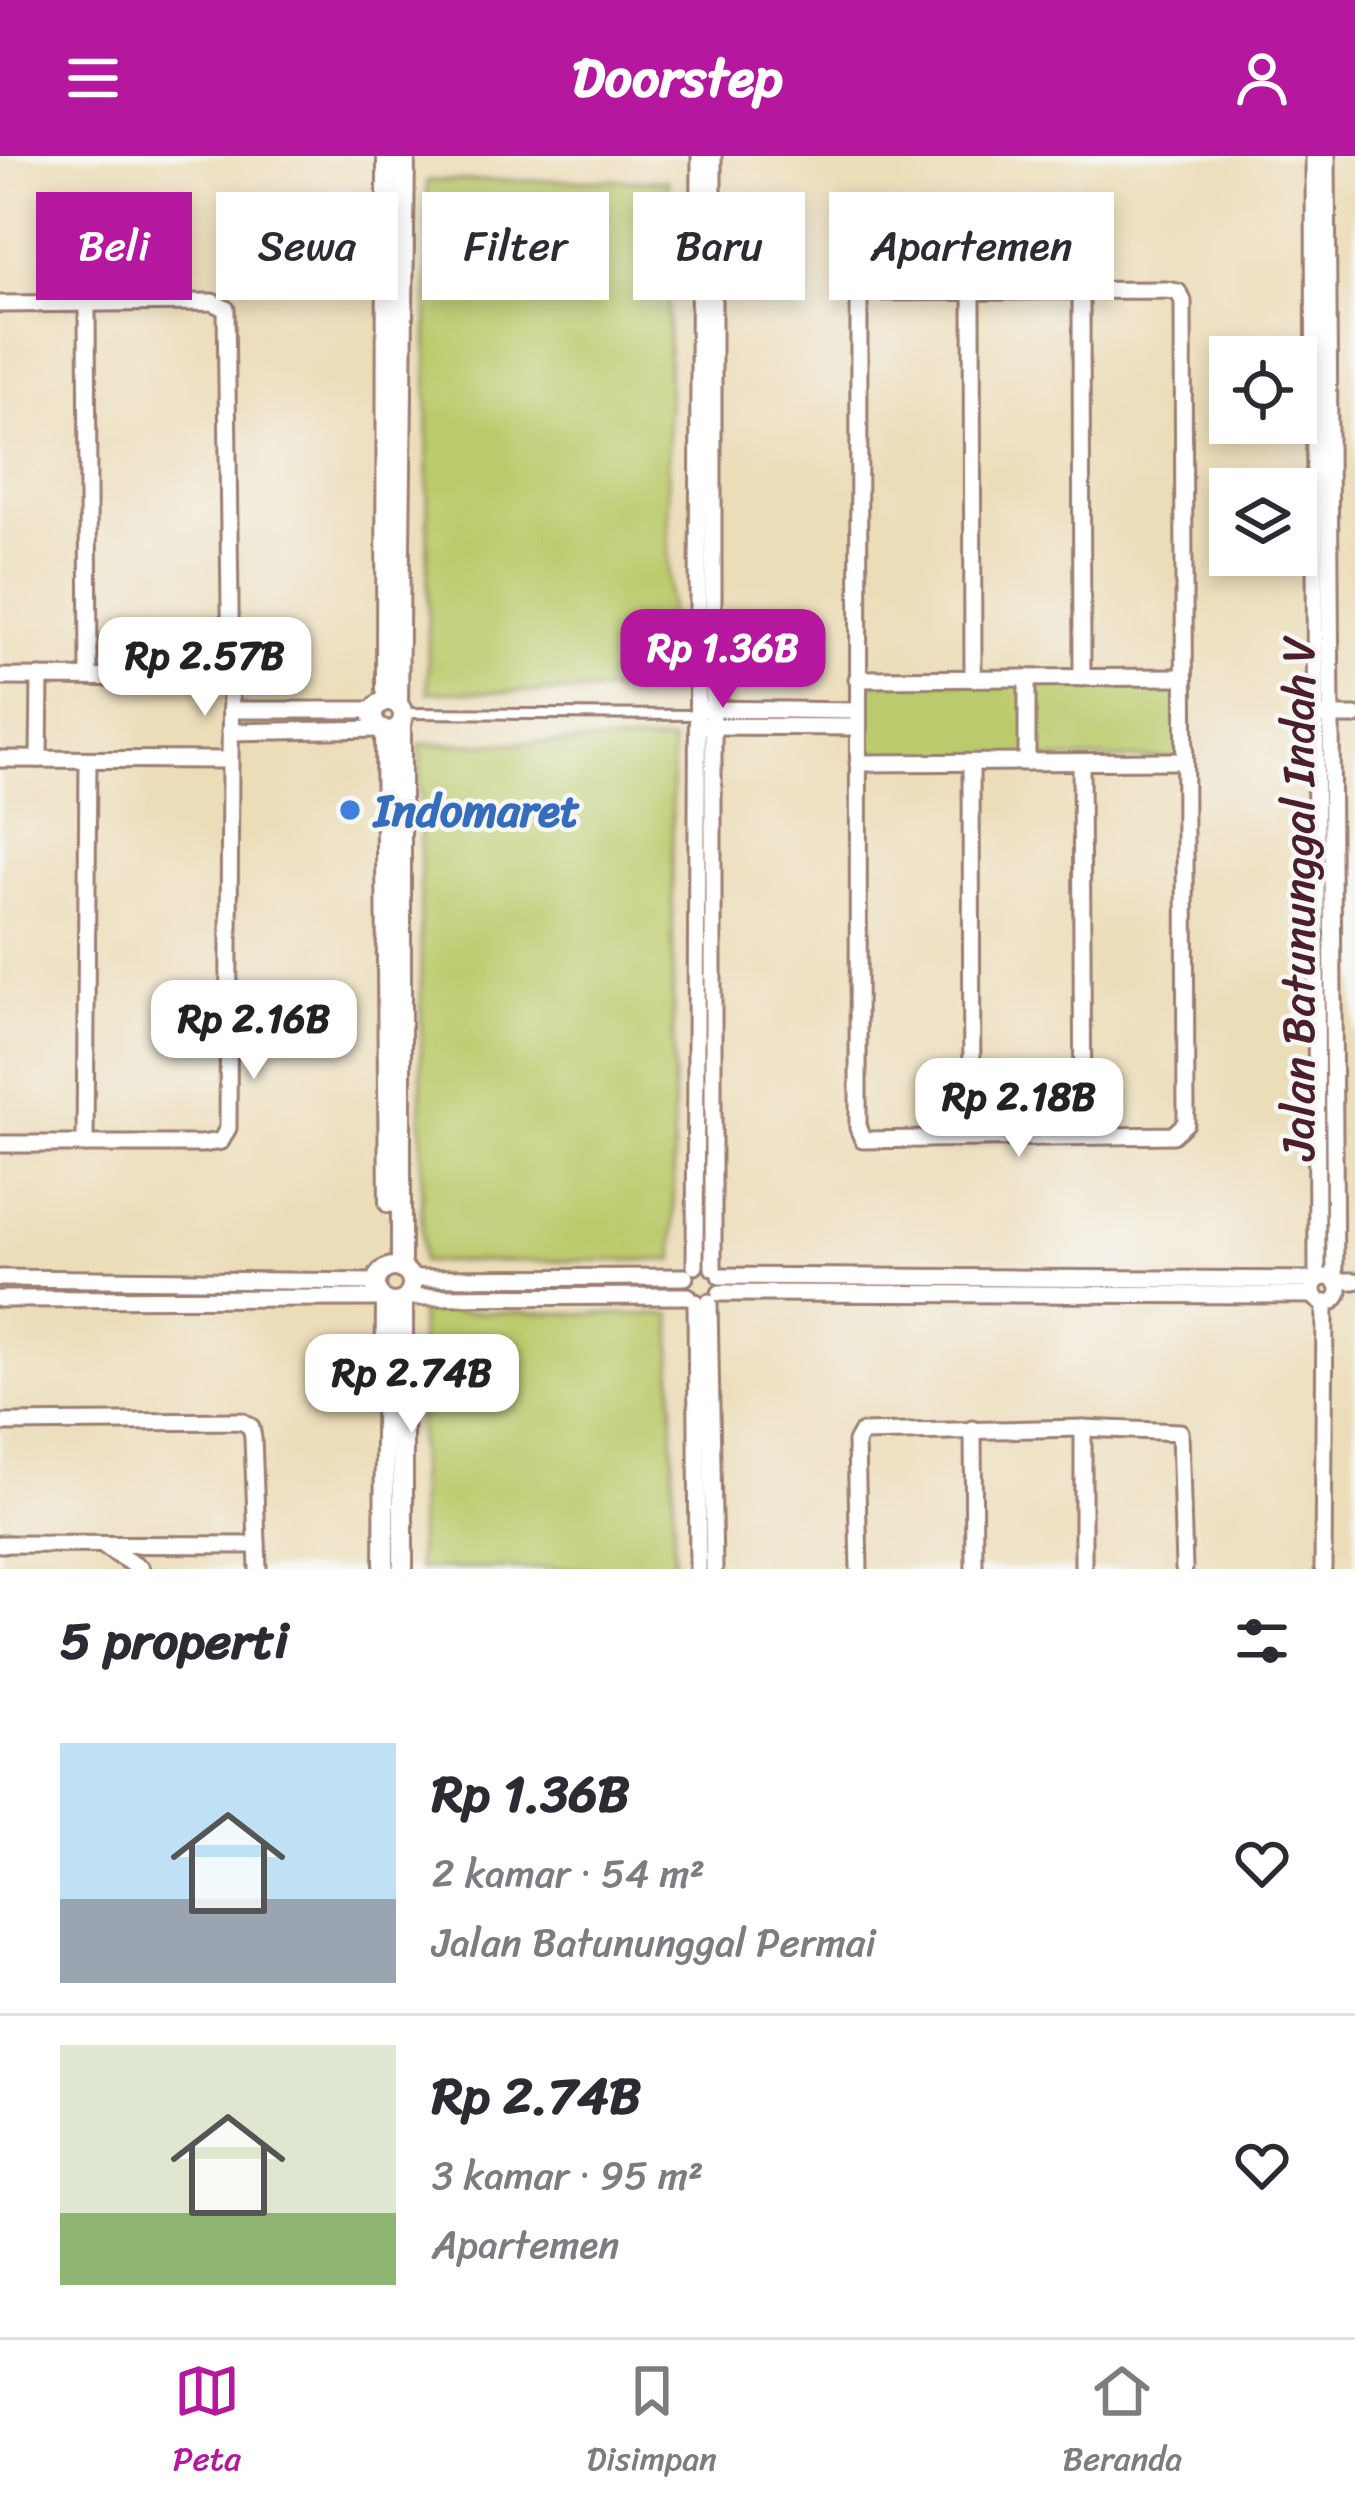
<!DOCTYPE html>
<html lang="id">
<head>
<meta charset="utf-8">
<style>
  :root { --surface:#fff; --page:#f2f2f3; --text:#2b2b33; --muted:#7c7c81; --line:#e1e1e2; --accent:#b5179e }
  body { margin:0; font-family:Sriracha,sans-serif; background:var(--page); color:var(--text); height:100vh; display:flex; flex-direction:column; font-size:45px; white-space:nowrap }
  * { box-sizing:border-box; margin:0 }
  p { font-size:39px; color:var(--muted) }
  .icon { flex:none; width:66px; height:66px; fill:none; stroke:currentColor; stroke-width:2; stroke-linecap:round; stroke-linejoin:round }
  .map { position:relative; height:1413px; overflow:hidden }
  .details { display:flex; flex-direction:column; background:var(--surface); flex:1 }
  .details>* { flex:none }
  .guide { position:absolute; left:36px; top:36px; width:1284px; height:108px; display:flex; gap:24px }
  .controls { position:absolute; left:1209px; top:180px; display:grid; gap:24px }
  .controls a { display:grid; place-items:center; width:108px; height:108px; border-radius:0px; background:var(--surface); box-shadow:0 6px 18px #0003; font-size:60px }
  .price { position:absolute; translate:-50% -102px; padding:0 27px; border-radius:24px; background:#fff; color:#222; font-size:39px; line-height:78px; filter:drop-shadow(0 3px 6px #0008) }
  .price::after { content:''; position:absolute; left:50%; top:72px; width:36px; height:27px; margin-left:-18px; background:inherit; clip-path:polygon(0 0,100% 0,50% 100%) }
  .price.selected { background:var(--accent); color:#fff }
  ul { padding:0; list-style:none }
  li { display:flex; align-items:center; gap:36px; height:300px; padding:0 60px }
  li+li { border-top:3px solid var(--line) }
  li span { display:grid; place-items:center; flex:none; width:336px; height:240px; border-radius:0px; color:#555 }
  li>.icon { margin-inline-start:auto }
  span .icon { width:144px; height:144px; fill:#fffc; stroke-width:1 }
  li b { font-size:51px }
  h2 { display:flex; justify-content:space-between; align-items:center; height:144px; padding:0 60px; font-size:51px }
  .tag { padding:0 42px; border-radius:0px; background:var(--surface); box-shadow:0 6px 18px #0003; font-size:42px; line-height:108px }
  .tag.selected { background:var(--accent); color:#fff }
  header { display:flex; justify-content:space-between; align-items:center; height:156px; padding:0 60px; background:var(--accent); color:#fff; font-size:54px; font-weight:700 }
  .tabs { display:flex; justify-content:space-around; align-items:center; height:168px; border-top:3px solid var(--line); background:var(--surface); font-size:33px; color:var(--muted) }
  .tabs a { display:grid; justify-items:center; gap:6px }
  .tabs .selected { color:var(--accent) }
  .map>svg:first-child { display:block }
  .green { fill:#bbca6c; stroke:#82744c; stroke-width:3 }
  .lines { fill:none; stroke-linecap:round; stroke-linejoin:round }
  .service-casing { stroke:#9b7e72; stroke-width:14 }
  .minor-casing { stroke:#9b7e72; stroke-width:21 }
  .tertiary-casing { stroke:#9b7e72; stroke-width:24 }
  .service { stroke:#fff; stroke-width:8 }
  .minor { stroke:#fff; stroke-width:15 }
  .tertiary { stroke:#fff; stroke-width:18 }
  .shop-dot { fill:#3f7fe0; stroke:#f6f6f2; stroke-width:4.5 }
  .labels { text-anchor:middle; stroke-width:9; stroke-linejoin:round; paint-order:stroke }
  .shop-label { font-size:45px; font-weight:bold; fill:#366cbe; stroke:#f6f6f2; text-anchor:start }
  .street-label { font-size:45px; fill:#4a1f2b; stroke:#f6f6f2 }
</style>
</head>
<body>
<header><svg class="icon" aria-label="menu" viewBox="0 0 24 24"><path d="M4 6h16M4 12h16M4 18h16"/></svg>Doorstep<svg class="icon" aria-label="person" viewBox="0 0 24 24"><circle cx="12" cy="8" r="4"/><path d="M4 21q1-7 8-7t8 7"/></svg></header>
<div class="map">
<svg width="1355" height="1413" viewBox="0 0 1355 1413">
  <rect width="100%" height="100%" fill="#f6f6f2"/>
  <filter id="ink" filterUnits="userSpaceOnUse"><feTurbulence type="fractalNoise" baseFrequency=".00833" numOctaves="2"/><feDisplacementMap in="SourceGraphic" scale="24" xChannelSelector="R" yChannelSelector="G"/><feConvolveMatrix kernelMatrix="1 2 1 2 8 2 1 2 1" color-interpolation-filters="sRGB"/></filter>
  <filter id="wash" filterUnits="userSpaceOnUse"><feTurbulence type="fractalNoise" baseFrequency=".004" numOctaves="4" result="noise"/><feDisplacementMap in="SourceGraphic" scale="48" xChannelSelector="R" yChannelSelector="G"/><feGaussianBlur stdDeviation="2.7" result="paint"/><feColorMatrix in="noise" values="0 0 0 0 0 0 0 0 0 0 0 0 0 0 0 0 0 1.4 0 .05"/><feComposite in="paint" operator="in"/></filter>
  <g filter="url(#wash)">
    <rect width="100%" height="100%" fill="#ecddb9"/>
    <!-- green -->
    <g class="green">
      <polygon points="668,24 669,536 428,536 427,25"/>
      <polygon points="859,524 1183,525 1182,602 860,605"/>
      <polygon points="672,586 674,1104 422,1106 420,588"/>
      <polygon points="420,1155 672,1159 674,1413 418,1413"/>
    </g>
  </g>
  <g filter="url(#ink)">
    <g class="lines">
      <!-- service casing -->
      <g class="service-casing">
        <polyline id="service" points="402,557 695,559"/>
      </g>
      <!-- minor casing -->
      <g class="minor-casing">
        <g id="minor">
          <polyline points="713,0 713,1112"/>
          <polyline points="1327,0 1335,1125 1355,1125"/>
          <polygon points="1166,134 1178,136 1183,145 1186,967 1173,979 863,984 858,972 859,141 869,136"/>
          <polyline points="972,136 973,523"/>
          <polyline points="1081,136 1082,522"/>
          <polyline points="0,148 212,146 226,153 231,522"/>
          <polyline points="87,149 89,521"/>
          <polyline points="0,521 231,522 230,604 0,603"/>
          <polyline points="1027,522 1027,606"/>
          <polyline points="857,523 1181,521"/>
          <polyline points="706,553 857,555"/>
          <polyline points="231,554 374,554"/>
          <polyline points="1312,560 1355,560"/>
          <polyline points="705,570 858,571"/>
          <polyline points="230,576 378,573"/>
          <polyline points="39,603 40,521"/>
          <polyline points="1081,606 1083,978"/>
          <polyline points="858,607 1181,605"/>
          <polyline points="971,607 972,978"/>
          <polyline points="0,988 201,988 221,985 228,972 230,604"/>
          <polyline points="85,988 88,604"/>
          <polyline points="695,1110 700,0"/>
          <polyline points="720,1120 1317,1124 1314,0"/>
          <circle cx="1326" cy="1134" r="13"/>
          <polyline points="0,1122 376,1126"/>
          <polyline points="410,1122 685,1121"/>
          <polyline points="720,1137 1313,1139"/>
          <polyline points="407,1141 688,1140"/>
          <polyline points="0,1143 381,1142"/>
          <polyline points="696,1146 698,1413"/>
          <polyline points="709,1146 714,1413"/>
          <polyline points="0,1267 241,1265 251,1271 253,1282 258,1413"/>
          <polyline points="1083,1272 1083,1413"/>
          <polyline points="973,1273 974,1413"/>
          <polyline points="0,1388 257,1389"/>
          <polyline points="105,1391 141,1413"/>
          <polyline points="859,1413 856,1286 861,1277 1083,1272 1180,1276 1184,1413"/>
          <polyline points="1323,1413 1325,1148"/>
        </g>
      </g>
      <!-- tertiary casing -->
      <g class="tertiary-casing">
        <g id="tertiary">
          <polyline points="386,534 387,0"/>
          <circle cx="388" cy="560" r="15"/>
          <polyline points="398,548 405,0"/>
          <polyline points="401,569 401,1113"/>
          <polyline points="385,575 389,1047"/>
          <circle cx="394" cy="1129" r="18"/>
          <polyline points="384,1413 386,1146"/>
          <polyline points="403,1413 403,1145"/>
        </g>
      </g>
      <!-- service -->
      <use href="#service" class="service"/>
      <!-- minor -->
      <use href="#minor" class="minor"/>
      <!-- tertiary -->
      <use href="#tertiary" class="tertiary"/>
    </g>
  </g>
  <!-- markers -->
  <circle class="shop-dot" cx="350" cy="654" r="12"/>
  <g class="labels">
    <!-- shop labels -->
    <g class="shop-label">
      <text x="374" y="670">Indomaret</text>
    </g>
    <!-- street labels -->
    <g class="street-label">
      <text transform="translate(1298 742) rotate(-90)" y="16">Jalan Batununggal Indah V</text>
    </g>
  </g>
</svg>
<div class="controls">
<a><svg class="icon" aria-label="locate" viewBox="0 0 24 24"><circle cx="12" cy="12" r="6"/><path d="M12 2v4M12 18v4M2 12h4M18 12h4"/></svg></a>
<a><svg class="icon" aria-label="layers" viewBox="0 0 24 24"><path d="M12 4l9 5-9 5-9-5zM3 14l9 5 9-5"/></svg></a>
</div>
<b class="price selected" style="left:723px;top:555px">Rp 1.36B</b>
<b class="price" style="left:205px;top:563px">Rp 2.57B</b>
<b class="price" style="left:254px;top:926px">Rp 2.16B</b>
<b class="price" style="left:1019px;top:1004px">Rp 2.18B</b>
<b class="price" style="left:412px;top:1280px">Rp 2.74B</b>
<div class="guide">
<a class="tag selected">Beli</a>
<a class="tag">Sewa</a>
<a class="tag">Filter</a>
<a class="tag">Baru</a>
<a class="tag">Apartemen</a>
</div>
</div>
<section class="details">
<h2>5 properti<svg class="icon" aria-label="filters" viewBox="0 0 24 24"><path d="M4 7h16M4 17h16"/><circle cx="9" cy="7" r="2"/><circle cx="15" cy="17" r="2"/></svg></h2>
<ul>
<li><span style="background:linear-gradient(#bfe0f5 65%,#9aa5b1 0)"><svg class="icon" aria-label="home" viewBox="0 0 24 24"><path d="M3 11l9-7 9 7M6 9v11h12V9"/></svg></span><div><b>Rp 1.36B</b><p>2 kamar · 54 m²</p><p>Jalan Batununggal Permai</p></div><svg class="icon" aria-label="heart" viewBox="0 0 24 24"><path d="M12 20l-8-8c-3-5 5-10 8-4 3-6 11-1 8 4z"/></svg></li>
<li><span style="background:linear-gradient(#dfe7d0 70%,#8fb573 0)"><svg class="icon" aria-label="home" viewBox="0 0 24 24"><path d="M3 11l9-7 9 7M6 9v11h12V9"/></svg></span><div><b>Rp 2.74B</b><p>3 kamar · 95 m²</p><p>Apartemen</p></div><svg class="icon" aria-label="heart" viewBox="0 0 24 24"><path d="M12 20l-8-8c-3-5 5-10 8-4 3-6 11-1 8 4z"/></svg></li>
</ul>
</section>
<nav class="tabs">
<a class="selected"><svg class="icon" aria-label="map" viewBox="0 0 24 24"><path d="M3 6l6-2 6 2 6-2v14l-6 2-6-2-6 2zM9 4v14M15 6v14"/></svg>Peta</a>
<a><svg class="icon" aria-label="saved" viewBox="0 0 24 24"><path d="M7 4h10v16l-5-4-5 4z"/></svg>Disimpan</a>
<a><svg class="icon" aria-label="home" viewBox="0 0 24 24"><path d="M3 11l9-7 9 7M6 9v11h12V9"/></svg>Beranda</a>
</nav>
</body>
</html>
